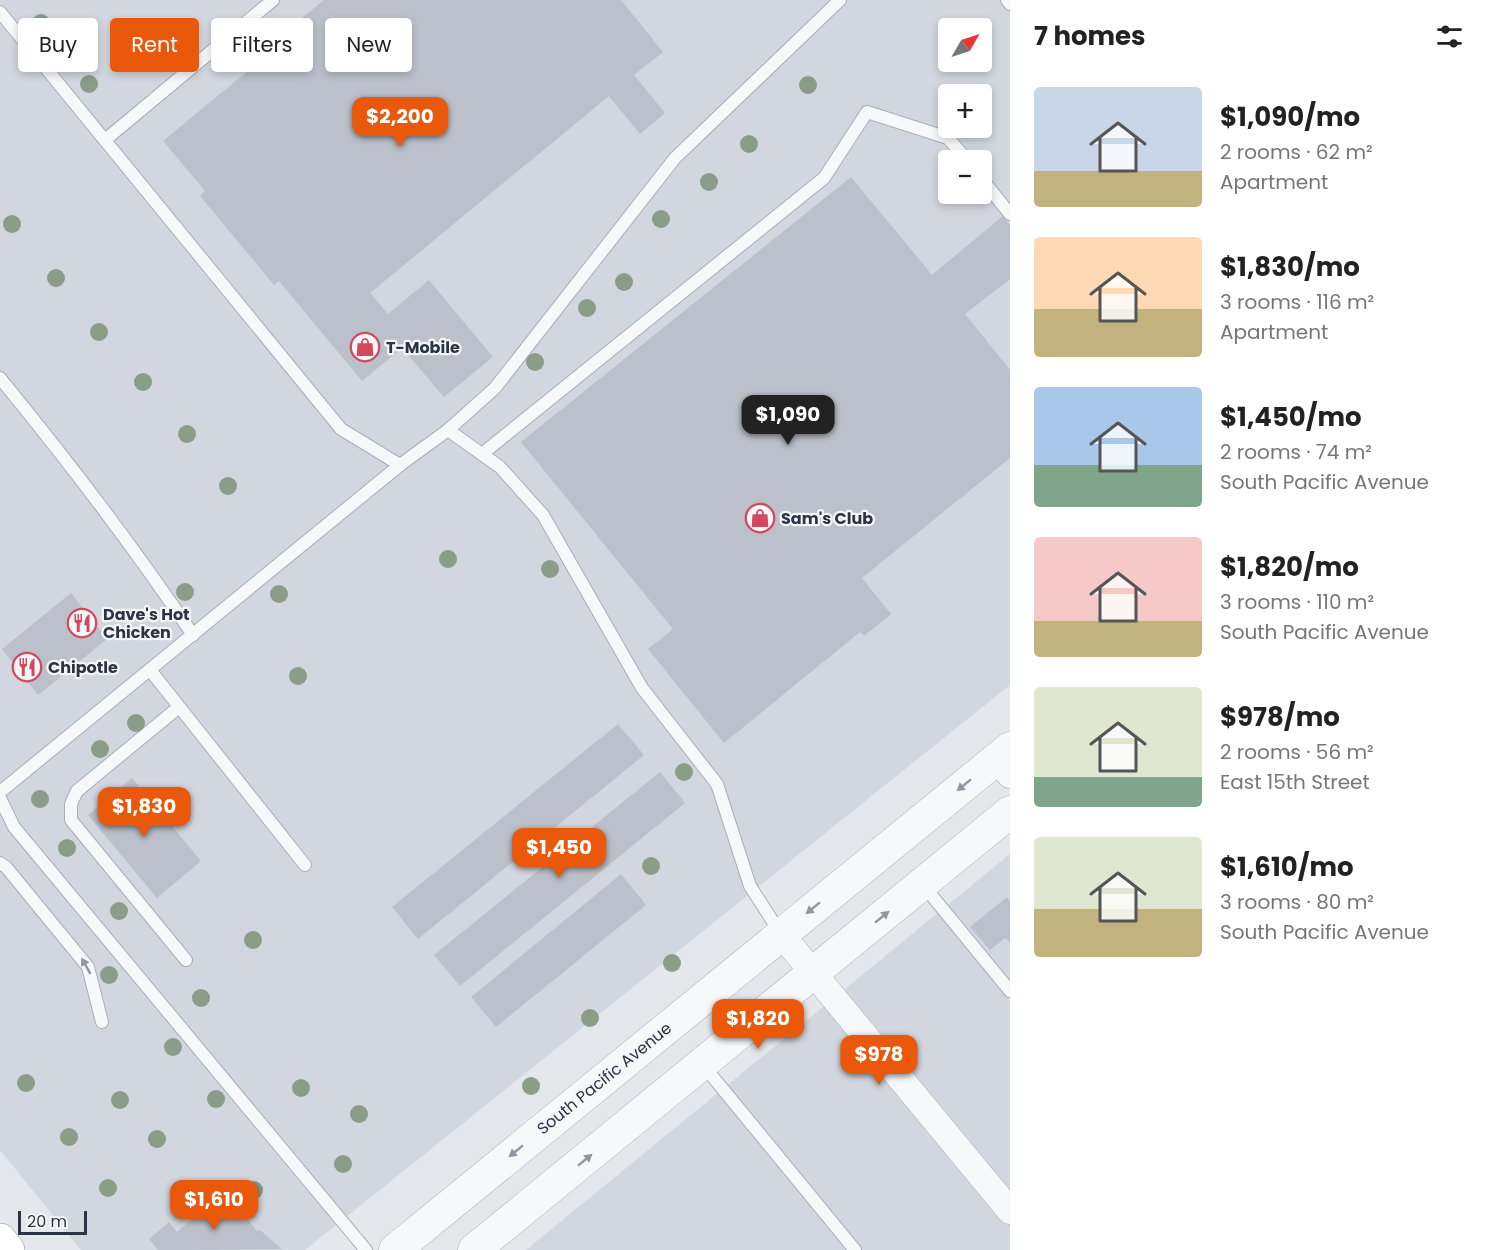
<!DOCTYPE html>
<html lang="en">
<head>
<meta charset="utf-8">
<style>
  :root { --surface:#fff; --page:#f6f6f6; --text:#222; --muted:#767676; --accent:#ea580c }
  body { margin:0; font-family:Poppins,sans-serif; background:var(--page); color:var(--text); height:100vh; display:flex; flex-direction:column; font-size:22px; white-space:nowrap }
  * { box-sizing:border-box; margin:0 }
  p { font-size:20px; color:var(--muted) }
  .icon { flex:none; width:33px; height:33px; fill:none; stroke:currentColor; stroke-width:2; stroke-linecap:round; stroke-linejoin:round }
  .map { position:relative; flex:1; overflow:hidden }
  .sheet { display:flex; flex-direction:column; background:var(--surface); width:480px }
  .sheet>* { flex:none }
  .hud { position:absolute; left:18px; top:18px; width:570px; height:54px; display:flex; gap:12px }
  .needle { width:39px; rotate:51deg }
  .buttons { position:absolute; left:938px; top:18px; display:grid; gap:12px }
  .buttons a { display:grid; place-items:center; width:54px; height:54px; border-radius:6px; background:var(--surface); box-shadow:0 3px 9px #0003; font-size:30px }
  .scale { position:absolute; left:18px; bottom:15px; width:69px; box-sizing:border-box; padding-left:6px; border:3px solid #2b3445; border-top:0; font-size:16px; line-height:21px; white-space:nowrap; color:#2b3445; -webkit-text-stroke:4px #f4f6f9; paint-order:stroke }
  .price { position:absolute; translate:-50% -51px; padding:0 14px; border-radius:12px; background:var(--accent); color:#fff; font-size:20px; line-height:39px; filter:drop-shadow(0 2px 3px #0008) }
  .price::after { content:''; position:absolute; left:50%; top:36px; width:18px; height:14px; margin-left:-9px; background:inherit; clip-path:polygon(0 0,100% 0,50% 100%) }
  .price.selected { background:#222; color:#fff }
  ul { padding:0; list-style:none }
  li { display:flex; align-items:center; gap:18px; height:150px; padding:0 24px }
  li span { display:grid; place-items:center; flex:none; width:168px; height:120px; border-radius:6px; color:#555 }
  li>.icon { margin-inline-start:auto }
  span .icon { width:72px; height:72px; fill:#fffc; stroke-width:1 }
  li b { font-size:26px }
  h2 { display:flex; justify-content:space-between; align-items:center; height:72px; padding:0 24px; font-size:26px }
  .pill { padding:0 21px; border-radius:6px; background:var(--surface); box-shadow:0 3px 9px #0003; font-size:21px; line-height:54px }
  .pill.selected { background:var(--accent); color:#fff }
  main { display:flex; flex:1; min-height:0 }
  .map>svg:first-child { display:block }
  .built { fill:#d2d6de; fill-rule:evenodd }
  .building { fill:#bbc0ca }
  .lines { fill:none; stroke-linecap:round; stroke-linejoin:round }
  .service-casing { stroke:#a9aeb7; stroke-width:14 }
  .minor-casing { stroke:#a9aeb7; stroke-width:27 }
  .tertiary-casing { stroke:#a9aeb7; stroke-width:33 }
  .trunk-casing { stroke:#8b94a3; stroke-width:34 }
  .service { stroke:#f7f8fa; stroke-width:12 }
  .minor { stroke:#f7f8fa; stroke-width:26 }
  .tertiary { stroke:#f7f8fa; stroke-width:32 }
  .trunk { stroke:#fff; stroke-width:33 }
  .tree { fill:#899d89 }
  .oneway { fill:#9196a0 }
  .labels { text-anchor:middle; stroke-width:4.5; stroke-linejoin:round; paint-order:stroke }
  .poi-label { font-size:16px; font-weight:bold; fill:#2b3445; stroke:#f4f6f9; text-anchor:start }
  .street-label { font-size:16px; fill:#2b3445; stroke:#f4f6f9 }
</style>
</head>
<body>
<main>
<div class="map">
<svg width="1010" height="1250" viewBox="0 0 1010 1250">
  <rect width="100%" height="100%" fill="#e4e7ec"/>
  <!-- built -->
  <g class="built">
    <path d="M 0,0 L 1010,0 L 1010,685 L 305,1250 L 81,1250 L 0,1150 ZM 948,28 L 981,28 L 981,62 L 948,62 ZM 948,94 L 981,94 L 981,128 L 948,128 ZM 948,160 L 981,160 L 981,194 L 948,194 Z"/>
    <polygon points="1010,854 1010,1250 526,1250"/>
  </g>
  <!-- building -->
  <g class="building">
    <polygon points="324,0 621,0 663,52 634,75 665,113 640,134 609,96 370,293 388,314 429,280 493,357 444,397 402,348 362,381 279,281 274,285 200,196 205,191 163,141 266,56 262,50"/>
    <polygon points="851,177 932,275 1003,216 1010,225 1010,279 965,314 1010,370 1010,458 862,578 891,614 864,636 860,632 724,743 648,649 673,629 521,442"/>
    <polygon points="71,593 107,639 38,695 2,649"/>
    <polygon points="618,724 644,755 418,939 392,907"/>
    <polygon points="660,772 685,803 460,986 434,955"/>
    <polygon points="132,778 201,861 157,898 88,815"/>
    <polygon points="621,874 646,905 496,1027 471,997"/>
    <polygon points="1007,897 1010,902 1010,942 1005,938 990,950 970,927"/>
    <polygon points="221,1195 223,1199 228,1195 257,1231 260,1230 282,1249 158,1250 149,1239 169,1222 177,1232"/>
  </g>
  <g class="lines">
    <!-- service casing -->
    <g class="service-casing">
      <g id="service">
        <polyline points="1007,0 1010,4"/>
        <polyline points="0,12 341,429 400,465 448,430 500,467 543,515 642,688 717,784 750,886 781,934"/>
        <polyline points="105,140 273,0"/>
        <polyline points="981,178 1010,214"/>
        <path d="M 0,378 C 68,461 133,546 193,635"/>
        <polyline points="448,430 495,388 675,158 840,0"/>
        <polyline points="482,454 824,178 867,112 948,138 967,160"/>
        <polyline points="150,670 305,865"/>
        <polyline points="179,707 77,791 71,804 71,820 186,960"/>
        <polyline points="0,792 400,465"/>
        <polyline points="0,798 14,827 366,1250"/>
        <polyline points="0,863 6,867 88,967 102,1022"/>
        <polyline points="923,885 1010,991"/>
        <polyline points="703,1065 855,1250"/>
      </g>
    </g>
    <!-- minor casing -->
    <g class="minor-casing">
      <g id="minor">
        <polyline points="996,759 1010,775"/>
        <polyline points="781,934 1010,1211"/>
      </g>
    </g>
    <!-- tertiary casing -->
    <g class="tertiary-casing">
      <g id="tertiary">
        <polyline points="395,1250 1010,748"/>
        <polyline points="474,1250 1010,812"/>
      </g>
    </g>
    <!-- trunk casing -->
    <g class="trunk-casing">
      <polyline id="trunk" points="0,1240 8,1250"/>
    </g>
    <!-- service -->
    <use href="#service" class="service"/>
    <!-- minor -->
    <use href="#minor" class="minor"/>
    <!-- tertiary -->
    <use href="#tertiary" class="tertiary"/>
    <!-- trunk -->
    <use href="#trunk" class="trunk"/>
  </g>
  <!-- trees -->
  <g class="tree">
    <circle cx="41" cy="23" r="9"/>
    <circle cx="63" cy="52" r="9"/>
    <circle cx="89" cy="84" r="9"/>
    <circle cx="808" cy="85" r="9"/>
    <circle cx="749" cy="144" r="9"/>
    <circle cx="709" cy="182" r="9"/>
    <circle cx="661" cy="219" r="9"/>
    <circle cx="12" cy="224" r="9"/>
    <circle cx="56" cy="278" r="9"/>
    <circle cx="624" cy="282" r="9"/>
    <circle cx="587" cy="308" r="9"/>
    <circle cx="99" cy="332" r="9"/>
    <circle cx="535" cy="362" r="9"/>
    <circle cx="143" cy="382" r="9"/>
    <circle cx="187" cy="434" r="9"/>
    <circle cx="228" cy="486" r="9"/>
    <circle cx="448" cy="559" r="9"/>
    <circle cx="550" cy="569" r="9"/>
    <circle cx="185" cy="592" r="9"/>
    <circle cx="279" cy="594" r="9"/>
    <circle cx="298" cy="676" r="9"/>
    <circle cx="136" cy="723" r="9"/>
    <circle cx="100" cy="749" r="9"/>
    <circle cx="684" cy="772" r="9"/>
    <circle cx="40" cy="799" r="9"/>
    <circle cx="67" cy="848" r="9"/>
    <circle cx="651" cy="866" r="9"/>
    <circle cx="119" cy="911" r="9"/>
    <circle cx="253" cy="940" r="9"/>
    <circle cx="672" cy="963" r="9"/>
    <circle cx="109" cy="975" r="9"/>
    <circle cx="201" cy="998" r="9"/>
    <circle cx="590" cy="1018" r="9"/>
    <circle cx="173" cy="1047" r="9"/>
    <circle cx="26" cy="1083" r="9"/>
    <circle cx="531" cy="1086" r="9"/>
    <circle cx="301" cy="1088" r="9"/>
    <circle cx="216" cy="1099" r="9"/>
    <circle cx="120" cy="1100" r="9"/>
    <circle cx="359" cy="1114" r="9"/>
    <circle cx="69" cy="1137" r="9"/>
    <circle cx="157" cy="1139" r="9"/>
    <circle cx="343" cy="1164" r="9"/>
    <circle cx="108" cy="1188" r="9"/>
    <circle cx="254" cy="1190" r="9"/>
  </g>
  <!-- one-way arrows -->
  <defs><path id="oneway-solid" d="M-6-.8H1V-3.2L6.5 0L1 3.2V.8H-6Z" transform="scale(1.5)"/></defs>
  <g class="oneway">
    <use href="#oneway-solid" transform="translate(964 785) rotate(141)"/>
    <use href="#oneway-solid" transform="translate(813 908) rotate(141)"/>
    <use href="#oneway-solid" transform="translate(882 917) rotate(-39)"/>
    <use href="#oneway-solid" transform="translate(86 966) rotate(-119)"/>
    <use href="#oneway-solid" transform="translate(516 1151) rotate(141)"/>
    <use href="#oneway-solid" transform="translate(585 1160) rotate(-39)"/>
  </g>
  <!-- icons -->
  <defs>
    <g id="shop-ring" transform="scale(1.5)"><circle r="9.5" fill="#f4f6f9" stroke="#d1495b" stroke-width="1.5"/><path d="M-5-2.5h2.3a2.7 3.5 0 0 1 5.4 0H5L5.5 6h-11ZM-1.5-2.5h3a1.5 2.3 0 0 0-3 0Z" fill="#d1495b"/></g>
    <g id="restaurant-ring" transform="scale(1.5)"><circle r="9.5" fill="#f4f6f9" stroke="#d1495b" stroke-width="1.5"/><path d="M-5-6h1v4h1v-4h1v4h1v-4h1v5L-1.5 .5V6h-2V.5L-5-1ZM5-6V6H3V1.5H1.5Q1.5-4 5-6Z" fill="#d1495b"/></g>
  </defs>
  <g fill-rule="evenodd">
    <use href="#shop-ring" x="365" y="347"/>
    <use href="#shop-ring" x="760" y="518"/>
    <use href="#restaurant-ring" x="82" y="623"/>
    <use href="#restaurant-ring" x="27" y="667"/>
  </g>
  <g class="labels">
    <!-- poi labels -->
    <g class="poi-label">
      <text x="386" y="353">T-Mobile</text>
      <text x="781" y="524">Sam's Club</text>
      <text x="103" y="620">Dave's Hot<tspan x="103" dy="18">Chicken</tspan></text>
      <text x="48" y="673">Chipotle</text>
    </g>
    <!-- street labels -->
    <g class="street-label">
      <text transform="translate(604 1078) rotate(-39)" y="6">South Pacific Avenue</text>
    </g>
  </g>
</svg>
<div class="buttons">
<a><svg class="needle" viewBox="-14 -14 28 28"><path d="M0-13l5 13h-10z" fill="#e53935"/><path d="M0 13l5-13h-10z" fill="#767676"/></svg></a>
<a>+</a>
<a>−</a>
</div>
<div class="scale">20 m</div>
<b class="price" style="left:400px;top:148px">$2,200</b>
<b class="price selected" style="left:788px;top:446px">$1,090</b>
<b class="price" style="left:144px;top:838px">$1,830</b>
<b class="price" style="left:559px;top:879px">$1,450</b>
<b class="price" style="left:758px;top:1050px">$1,820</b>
<b class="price" style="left:879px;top:1086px">$978</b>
<b class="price" style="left:214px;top:1231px">$1,610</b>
<div class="hud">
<a class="pill">Buy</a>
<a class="pill selected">Rent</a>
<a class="pill">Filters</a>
<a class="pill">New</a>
</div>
</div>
<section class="sheet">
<h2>7 homes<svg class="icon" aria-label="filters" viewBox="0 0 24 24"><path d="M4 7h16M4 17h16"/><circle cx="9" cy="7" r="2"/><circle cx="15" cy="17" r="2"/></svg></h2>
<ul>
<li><span style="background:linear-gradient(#c9d6e8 70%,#c2b280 0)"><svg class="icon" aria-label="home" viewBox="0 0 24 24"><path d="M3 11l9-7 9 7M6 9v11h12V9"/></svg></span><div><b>$1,090/mo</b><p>2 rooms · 62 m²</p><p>Apartment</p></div></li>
<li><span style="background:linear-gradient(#ffd9b3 60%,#c2b280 0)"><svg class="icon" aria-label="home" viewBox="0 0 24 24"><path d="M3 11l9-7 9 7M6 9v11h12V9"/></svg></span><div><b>$1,830/mo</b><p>3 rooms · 116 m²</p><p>Apartment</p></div></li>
<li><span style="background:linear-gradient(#a9c7e8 65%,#7fa58c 0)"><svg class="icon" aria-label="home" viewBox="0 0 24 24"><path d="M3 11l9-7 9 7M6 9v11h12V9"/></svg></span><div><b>$1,450/mo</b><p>2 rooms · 74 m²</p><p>South Pacific Avenue</p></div></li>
<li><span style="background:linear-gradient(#f6c9c9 70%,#c2b280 0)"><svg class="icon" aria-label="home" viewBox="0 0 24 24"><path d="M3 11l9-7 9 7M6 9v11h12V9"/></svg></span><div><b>$1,820/mo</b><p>3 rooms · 110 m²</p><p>South Pacific Avenue</p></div></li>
<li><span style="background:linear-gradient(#dfe7d0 75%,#7fa58c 0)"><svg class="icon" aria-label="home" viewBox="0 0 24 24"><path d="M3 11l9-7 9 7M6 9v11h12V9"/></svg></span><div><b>$978/mo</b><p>2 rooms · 56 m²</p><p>East 15th Street</p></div></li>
<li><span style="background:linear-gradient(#dfe7d0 60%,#c2b280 0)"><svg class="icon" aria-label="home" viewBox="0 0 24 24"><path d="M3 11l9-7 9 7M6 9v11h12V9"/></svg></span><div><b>$1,610/mo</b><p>3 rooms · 80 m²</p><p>South Pacific Avenue</p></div></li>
</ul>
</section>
</main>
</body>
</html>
